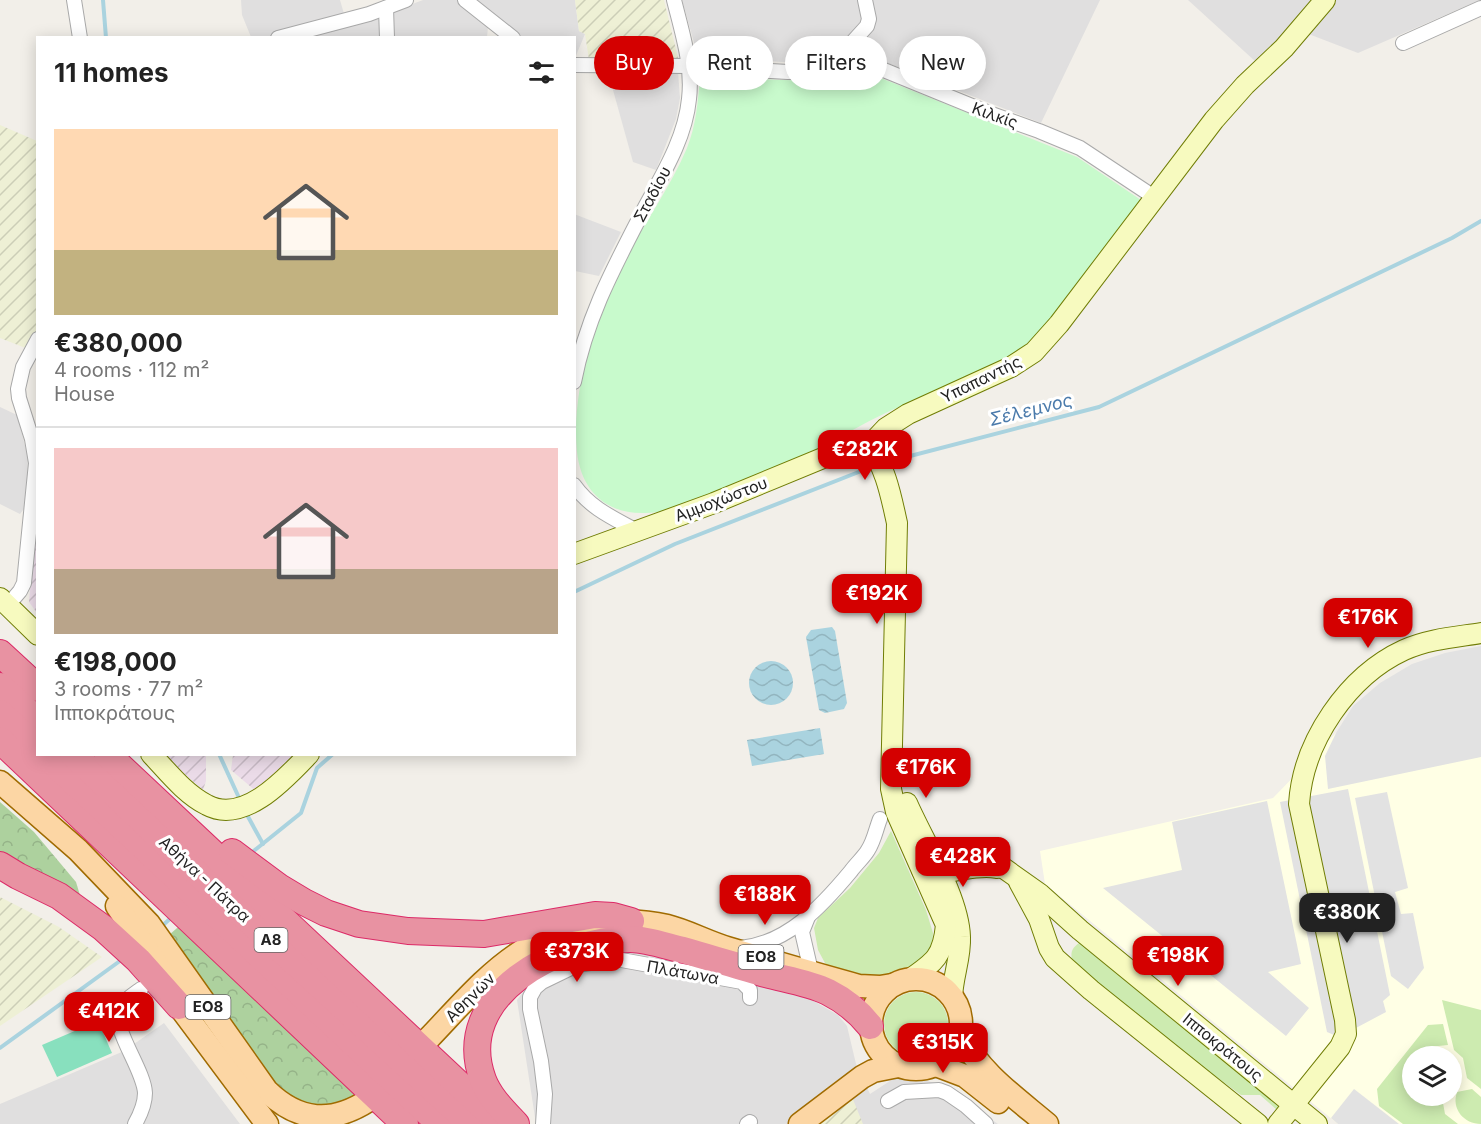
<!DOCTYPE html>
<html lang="en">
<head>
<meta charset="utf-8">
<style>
  :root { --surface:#fff; --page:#f2f2f2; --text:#222; --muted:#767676; --line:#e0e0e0; --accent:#d40000 }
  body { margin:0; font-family:Inter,sans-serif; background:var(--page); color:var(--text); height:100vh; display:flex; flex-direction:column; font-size:22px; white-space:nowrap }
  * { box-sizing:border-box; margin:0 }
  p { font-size:20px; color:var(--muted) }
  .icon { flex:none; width:33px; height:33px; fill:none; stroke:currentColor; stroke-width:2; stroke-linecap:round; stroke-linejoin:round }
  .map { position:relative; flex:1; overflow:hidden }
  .sheet { position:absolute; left:36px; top:36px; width:540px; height:720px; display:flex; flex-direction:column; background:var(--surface); border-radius:0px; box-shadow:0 3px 15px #0003 }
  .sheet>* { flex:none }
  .top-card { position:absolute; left:594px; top:36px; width:570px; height:54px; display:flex; gap:12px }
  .controls { position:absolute; left:1402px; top:1046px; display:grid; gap:12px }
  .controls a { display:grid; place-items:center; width:60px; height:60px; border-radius:50%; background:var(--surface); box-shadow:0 3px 15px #0003; font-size:30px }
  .price { position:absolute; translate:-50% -51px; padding:0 14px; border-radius:12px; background:var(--accent); color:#fff; font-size:20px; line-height:39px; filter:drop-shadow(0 2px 3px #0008) }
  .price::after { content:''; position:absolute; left:50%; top:36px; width:18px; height:14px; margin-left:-9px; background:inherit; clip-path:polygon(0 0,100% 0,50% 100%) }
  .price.selected { background:#222; color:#fff }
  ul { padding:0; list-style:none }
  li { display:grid; align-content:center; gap:12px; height:318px; padding:0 18px }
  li+li { border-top:2px solid var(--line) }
  li span { display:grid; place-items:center; height:186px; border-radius:0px; color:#555 }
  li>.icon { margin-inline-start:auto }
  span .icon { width:108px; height:108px; fill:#fffc; stroke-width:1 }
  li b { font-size:26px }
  h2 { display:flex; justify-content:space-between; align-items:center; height:72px; padding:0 18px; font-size:26px }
  .pill { padding:0 21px; border-radius:27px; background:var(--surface); box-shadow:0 3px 15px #0003; font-size:21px; line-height:54px }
  .pill.selected { background:var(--accent); color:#fff }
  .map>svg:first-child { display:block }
  .residential { fill:#e0dfdf }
  .industrial { fill:url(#industrial-furrows) }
  .education { fill:#ffffe5; fill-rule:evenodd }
  .farmland { fill:url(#farmland-furrows) }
  .grass { fill:#cdebb0 }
  .forest { fill:url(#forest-crowns) }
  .park { fill:#c8facc }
  .pitch { fill:#88e0be }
  .parking { fill:#e2e2e2 }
  .water { fill:url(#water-waves) }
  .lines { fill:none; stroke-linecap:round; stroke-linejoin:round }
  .stream { stroke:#aad3df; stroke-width:4 }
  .street-casing { stroke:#a9a9a9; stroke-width:16 }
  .secondary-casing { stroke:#707d05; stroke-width:22 }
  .primary-casing { stroke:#a06b00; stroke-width:25 }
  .highway-casing { stroke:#dc2a67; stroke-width:28 }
  .street { stroke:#fff; stroke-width:14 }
  .secondary { stroke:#f7fabf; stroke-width:20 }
  .primary { stroke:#fcd6a4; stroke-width:22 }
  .highway { stroke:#e892a2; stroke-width:26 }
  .labels { text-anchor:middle; stroke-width:6; stroke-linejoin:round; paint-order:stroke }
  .shield { fill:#fff; stroke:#646464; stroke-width:1.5 }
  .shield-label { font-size:15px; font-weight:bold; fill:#222 }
  .street-label { font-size:16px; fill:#222; stroke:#fff }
  .water-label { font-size:18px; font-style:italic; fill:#4a7aab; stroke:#fff }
</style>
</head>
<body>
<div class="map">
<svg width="1481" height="1124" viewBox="0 0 1481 1124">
  <defs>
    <pattern id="industrial-furrows" width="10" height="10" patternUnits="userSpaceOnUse" patternTransform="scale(1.5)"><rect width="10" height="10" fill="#ebdbe8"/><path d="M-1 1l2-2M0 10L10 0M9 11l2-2" fill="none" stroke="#c9bcc7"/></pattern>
    <pattern id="farmland-furrows" width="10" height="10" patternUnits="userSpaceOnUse" patternTransform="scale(1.5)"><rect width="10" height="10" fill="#eef0d5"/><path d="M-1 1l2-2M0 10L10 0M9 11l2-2" fill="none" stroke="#ccceb7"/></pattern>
    <pattern id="forest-crowns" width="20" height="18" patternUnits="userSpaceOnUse" patternTransform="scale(1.5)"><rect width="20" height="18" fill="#add19e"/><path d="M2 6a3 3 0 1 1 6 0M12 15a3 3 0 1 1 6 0" fill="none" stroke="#95b388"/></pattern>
    <pattern id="water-waves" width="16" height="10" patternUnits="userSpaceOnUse" patternTransform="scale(1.5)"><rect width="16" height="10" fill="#aad3df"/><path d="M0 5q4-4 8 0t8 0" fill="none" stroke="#92b5bf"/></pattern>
  </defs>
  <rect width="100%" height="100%" fill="#f2efe9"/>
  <!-- residential -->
  <g class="residential">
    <polygon points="241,0 340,0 347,24 391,12 423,0 575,0 579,31 585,34 575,58 574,38 522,37 494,18 488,27 487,37 251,37 242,15"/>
    <polygon points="682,0 1100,0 1041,123 877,59 851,54 817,64 698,57"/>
    <polygon points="1188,0 1480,0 1358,53 1293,28 1256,62"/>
    <polygon points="608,72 678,72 680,98 676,119 656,170 633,162"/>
    <polygon points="574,214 621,232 599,276 575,271"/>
    <polygon points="0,407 17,415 28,457 26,506 20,514 0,504"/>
    <polygon points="628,950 763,983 812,1000 838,1015 847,1026 856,1064 870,1094 896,1077 913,1078 940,1084 998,1124 536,1124 517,1000 539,971"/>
    <polygon points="164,1023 240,1124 0,1124 0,1104 124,1051"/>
  </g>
  <!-- industrial -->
  <g class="industrial">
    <polygon points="37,504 37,613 29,602"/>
    <polygon points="163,755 206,755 206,781 203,790"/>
    <polygon points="233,755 300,755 257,792 231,770"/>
  </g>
  <!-- education -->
  <path class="education" d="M 1481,702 L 1481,1124 L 1338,1124 L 1045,884 L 1040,851 L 1273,798 L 1336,733 ZM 1413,1056 L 1452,1056 L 1452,1095 L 1413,1095 Z"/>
  <!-- farmland -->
  <g class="farmland">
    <polygon points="575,0 664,0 679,62 589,60 585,34 579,31"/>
    <polygon points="0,125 37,141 38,331 28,349 0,338"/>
    <polygon points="0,897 59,927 102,957 0,1026"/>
    <polygon points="852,1097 863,1124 820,1124"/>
  </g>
  <!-- grass -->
  <g class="grass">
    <polygon points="891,831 926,910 933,933 932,947 921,963 908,972 867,982 832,969 825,963 818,950 814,928 818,918 850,888 879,853"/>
    <path d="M 1082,941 L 1282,1104 L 1277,1110 L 1260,1095 L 1241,1095 L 1185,1054 L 1072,961 C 1070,950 1073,947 1082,941 Z"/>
    <circle cx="916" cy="1024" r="32"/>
    <polygon points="1442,1000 1481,1010 1481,1089 1467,1078 1463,1058 1454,1050"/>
    <polygon points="1443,1024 1448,1045 1428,1047 1422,1056 1413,1056 1413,1095 1431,1095 1432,1098 1443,1103 1445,1114 1458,1124 1403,1124 1379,1106 1377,1089 1428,1025"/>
    <path d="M 1472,1089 L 1481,1097 L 1481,1124 C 1464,1124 1451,1109 1457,1092 Z"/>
  </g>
  <!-- forest -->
  <g class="forest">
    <polygon points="0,802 34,832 76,882 82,902 0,855"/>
    <polygon points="184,922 358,1095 330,1108 298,1102 277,1085 169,935"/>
  </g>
  <!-- park -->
  <path class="park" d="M 861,70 L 1077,157 L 1141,200 C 1118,230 1096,259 1073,288 C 1060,306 1047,325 1031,340 C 994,373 937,389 892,410 C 861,424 831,443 799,458 C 769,472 737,484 706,496 C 686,503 664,514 642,513 C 604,513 581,489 577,452 C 571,391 594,323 620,270 C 640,228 669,191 687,148 C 696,126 698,101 700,77 L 816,81 L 840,79 Z"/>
  <!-- pitch -->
  <polygon class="pitch" points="98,1021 112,1053 57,1077 42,1045"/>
  <!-- parking -->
  <g class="parking">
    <polygon points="1481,646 1481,757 1328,789 1325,756 1336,733 1353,706 1380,683 1412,664 1445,653"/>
    <polygon points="1348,789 1390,995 1383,1001 1386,1012 1339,1037 1327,1032 1280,802"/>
    <polygon points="1387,792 1408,888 1395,892 1401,914 1413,913 1424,968 1408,989 1391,976 1355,798"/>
    <polygon points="1267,801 1301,964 1268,972 1309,1008 1286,1036 1103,888 1182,870 1172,822"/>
    <polygon points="1354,1089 1399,1124 1338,1124 1331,1118"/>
  </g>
  <!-- water -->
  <g class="water">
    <polygon points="832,627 835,631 847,703 844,709 825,713 819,710 806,637 811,630"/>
    <circle cx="771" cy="683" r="22"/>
    <polygon points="820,728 824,754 752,766 747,740"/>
  </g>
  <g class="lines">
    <!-- stream -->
    <g class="stream">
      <polyline points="103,0 106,38"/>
      <polyline points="887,462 1099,407 1452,238 1481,221"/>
      <polyline points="574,592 675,544 874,466"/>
      <polyline points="219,754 240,800"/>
      <polyline points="246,813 263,844"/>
      <polyline points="250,854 301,813 317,768 333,754"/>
      <polyline points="162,926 172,917"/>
      <polyline points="0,1048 124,958"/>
    </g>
    <!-- street casing -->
    <g class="street-casing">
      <g id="street">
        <polyline points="74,0 80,38"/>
        <polyline points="465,0 513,38"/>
        <polyline points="386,8 387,38"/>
        <polyline points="278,38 369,14 406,0"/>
        <polyline points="1403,43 1481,8"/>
        <polyline points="847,64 848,47 867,26 869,19 865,0"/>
        <polyline points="574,65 688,66 788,72 822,72 847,64 874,66 989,113 1039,131 1080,148 1154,197"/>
        <path d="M 574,382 C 586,319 613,269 642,213 C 661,177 685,140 689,99 C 693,66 682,32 674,0"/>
        <path d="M 574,485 C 590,508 613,518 637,531"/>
        <polyline points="8,605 20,591 24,583 36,463 32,439 19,398 18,389 23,367 38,339"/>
        <polyline points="808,917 802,932 811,971"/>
        <path d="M 740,948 C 787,944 822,906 851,871 C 856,864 864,857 868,850 C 874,841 876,829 880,819"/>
        <polyline points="888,1101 904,1092 939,1090 947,1093 966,1106 986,1124"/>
        <path d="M 135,1124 C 140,1115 145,1104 145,1093 C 144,1069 110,1027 120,1008 C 124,1000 134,994 141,989"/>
        <polyline points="543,1124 545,1094 541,1061 530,1009 530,997 535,988 542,982 577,965 616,959 742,982 750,990 750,998"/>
        <polyline points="747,1124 750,1122"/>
      </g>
    </g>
    <!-- secondary casing -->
    <g class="secondary-casing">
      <g id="secondary">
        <polyline points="574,554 714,503 852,446 868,447"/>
        <polyline points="0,598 38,635"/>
        <path d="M 151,754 C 168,772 185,794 207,805 C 244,825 286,778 309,754"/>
        <path d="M 907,803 C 923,840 959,897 960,937 C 961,957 953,976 952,997"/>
        <polyline points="922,870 933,857 948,853 967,853 988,857 1040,894 1080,930 1317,1124"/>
        <path d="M 928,871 C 951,876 974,863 997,868"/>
        <polyline points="1019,882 1039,919 1049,948 1055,958 1091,990 1258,1124"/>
        <path d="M 910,979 C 935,962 943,956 946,925 L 896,812 L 891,789 L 897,523 C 892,501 885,462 868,447 L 886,428 L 908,414 L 1011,367 L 1034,352 L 1059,324 L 1214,120 L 1245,85 L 1284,48 L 1325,0"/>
        <path d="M 1278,1124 L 1340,1047 L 1346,1034 L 1345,1020 L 1299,804 C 1303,741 1348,676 1404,650 C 1428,639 1456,637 1481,633"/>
      </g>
    </g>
    <!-- primary casing -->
    <g class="primary-casing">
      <g id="primary">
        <path d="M 0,782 L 78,850 L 149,924 L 267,1091 C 299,1122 332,1124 369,1100"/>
        <polyline points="117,906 164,975 179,1006 267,1124"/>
        <circle cx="916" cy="1024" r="45"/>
        <path d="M 960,1034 C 979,1072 1015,1097 1047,1124"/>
        <path d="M 429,1038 C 458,1008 486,974 522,951 C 563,925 620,915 667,926 C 687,931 707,942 727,948 C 771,961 815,974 859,986 L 880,987 L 892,985"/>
        <polyline points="936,1065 965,1076 998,1102"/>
        <polyline points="800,1124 862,1077 873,1071 898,1066"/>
      </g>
    </g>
    <!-- highway casing -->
    <g class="highway-casing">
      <g id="highway">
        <polyline points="0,653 38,688"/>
        <polyline points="0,686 38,721"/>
        <polyline points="0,713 38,748"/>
        <polyline points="0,740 405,1124"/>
        <polyline points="44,754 440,1124"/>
        <polyline points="73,754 195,871 471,1124"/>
        <polyline points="107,754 495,1118"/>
        <polyline points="232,852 279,887 304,902 326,913 359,924 408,931 484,934 595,915 613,916 631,921"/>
        <polyline points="0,865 18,876 59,896 103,928 138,960 179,1006"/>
        <path d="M 516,1124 C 504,1111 490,1098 483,1080 C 451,994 559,940 630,939 C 647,939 666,946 683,950 C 710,958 736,965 762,973 C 783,979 808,982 828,992 C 846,1001 858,1011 870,1026"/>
      </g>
    </g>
    <!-- street -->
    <use href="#street" class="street"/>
    <!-- secondary -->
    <use href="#secondary" class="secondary"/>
    <!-- primary -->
    <use href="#primary" class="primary"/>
    <!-- highway -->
    <use href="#highway" class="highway"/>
  </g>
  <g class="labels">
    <!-- shield labels -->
    <g class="shield">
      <rect x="254.5" y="928" width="33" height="24" rx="4.5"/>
      <rect x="738.5" y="945" width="45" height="24" rx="4.5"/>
      <rect x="185.5" y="995" width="45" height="24" rx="4.5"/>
    </g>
    <g class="shield-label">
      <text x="271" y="945">Α8</text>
      <text x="761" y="962">ΕΟ8</text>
      <text x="208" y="1012">ΕΟ8</text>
    </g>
    <!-- street labels -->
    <g class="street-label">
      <text transform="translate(995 115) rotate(20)" y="6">Κιλκίς</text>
      <text transform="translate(652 194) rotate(-62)" y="6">Σταδίου</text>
      <text transform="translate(981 379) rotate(-26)" y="6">Υπαπαντής</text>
      <text transform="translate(721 499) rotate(-21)" y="6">Αμμοχώστου</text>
      <text transform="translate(205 879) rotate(43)" y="6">Αθήνα - Πάτρα</text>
      <text transform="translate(683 972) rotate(10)" y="6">Πλάτωνα</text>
      <text transform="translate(470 997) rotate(-45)" y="6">Αθηνών</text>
      <text transform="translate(1223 1047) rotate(39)" y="6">Ιπποκράτους</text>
    </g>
    <!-- water labels -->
    <g class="water-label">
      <text transform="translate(1031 410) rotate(-14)" y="6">Σέλεμνος</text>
    </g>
  </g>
</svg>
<div class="controls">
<a><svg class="icon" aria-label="layers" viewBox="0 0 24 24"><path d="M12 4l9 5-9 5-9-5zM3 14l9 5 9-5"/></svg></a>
</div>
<b class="price" style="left:865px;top:481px">€282K</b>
<b class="price" style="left:877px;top:625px">€192K</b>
<b class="price" style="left:1368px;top:649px">€176K</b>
<b class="price" style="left:926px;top:799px">€176K</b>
<b class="price" style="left:963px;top:888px">€428K</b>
<b class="price" style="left:765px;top:926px">€188K</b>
<b class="price selected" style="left:1347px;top:944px">€380K</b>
<b class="price" style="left:577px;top:983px">€373K</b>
<b class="price" style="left:1178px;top:987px">€198K</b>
<b class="price" style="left:109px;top:1043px">€412K</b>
<b class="price" style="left:943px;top:1074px">€315K</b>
<div class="top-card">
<a class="pill selected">Buy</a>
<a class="pill">Rent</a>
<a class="pill">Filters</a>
<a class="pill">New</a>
</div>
<section class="sheet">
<h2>11 homes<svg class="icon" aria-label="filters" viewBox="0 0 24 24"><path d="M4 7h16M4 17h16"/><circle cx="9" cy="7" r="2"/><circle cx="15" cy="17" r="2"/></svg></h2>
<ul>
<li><span style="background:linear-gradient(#ffd9b3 65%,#c2b280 0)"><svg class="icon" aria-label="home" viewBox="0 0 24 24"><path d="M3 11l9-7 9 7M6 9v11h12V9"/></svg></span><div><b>€380,000</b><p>4 rooms · 112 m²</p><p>House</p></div></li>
<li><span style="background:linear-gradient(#f6c9c9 65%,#b9a48a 0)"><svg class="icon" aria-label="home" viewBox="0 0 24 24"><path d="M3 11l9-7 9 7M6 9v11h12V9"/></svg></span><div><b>€198,000</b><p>3 rooms · 77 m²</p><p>Ιπποκράτους</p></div></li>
</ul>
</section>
</div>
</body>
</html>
